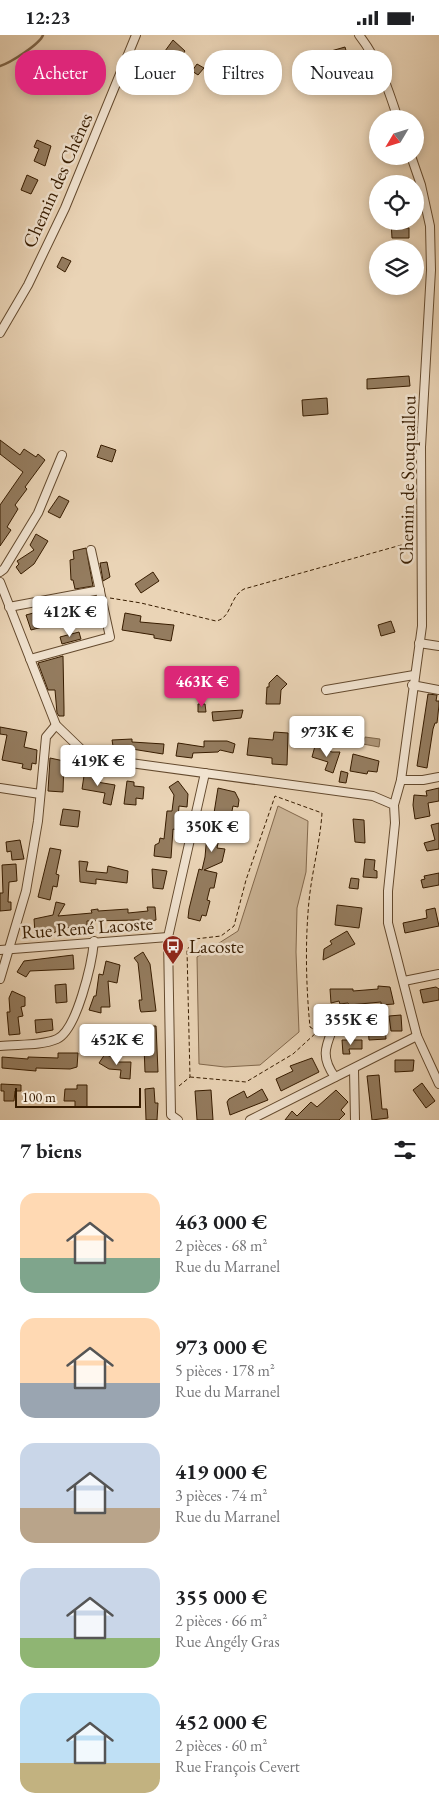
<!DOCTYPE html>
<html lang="fr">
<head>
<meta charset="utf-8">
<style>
  :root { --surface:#fff; --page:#f6f6f6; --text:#202124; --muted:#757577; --accent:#db2777 }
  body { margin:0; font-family:"EB Garamond",serif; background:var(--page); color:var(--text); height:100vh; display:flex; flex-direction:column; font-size:19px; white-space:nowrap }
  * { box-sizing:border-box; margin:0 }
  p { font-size:16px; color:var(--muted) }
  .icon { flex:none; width:28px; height:28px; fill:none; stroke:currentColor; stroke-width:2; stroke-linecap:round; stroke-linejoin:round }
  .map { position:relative; height:1085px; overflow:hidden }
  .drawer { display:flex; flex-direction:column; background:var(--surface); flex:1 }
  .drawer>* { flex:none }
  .top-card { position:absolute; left:15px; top:15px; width:410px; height:45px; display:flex; gap:10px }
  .needle { width:32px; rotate:232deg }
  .fabs { position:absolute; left:369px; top:75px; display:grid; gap:10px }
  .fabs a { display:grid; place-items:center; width:55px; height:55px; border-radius:50%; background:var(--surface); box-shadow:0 2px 8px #0003; font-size:25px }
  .scale { position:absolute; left:15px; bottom:12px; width:126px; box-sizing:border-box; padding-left:5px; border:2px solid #371c00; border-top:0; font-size:14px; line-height:18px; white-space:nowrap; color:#371c00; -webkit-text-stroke:4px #f1e3d0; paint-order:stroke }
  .price { position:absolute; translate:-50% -42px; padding:0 11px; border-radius:5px; background:#fff; color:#222; font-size:16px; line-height:32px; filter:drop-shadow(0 1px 2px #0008) }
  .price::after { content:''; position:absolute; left:50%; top:30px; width:15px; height:11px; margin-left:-8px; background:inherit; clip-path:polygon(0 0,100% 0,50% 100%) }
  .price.active { background:var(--accent); color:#fff }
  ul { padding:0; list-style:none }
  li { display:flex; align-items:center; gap:15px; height:125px; padding:0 20px }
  li span { display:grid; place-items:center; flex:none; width:140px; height:100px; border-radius:15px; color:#555 }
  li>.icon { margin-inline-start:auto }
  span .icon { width:60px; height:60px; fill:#fffc; stroke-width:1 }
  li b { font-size:21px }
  h2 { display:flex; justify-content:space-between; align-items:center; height:60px; padding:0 20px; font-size:21px }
  .chip { padding:0 18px; border-radius:20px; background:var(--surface); box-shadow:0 2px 8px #0003; font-size:18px; line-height:45px }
  .chip.active { background:var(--accent); color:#fff }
  .status { display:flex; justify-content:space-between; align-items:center; height:35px; padding:0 25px; background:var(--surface); direction:ltr }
  .status svg { height:14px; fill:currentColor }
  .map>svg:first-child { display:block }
  .green { fill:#ccb597; stroke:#82684c }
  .water { fill:#ad9578; stroke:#7e6548 }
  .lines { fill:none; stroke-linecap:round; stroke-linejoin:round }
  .stream { stroke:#7e6548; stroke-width:2.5 }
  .building { fill:#947c5f; stroke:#371c00 }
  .minor-casing { stroke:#644a2e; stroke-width:10 }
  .path { stroke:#371c00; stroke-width:1; stroke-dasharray:4 2.5; stroke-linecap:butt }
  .minor { stroke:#f1e3d0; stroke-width:8 }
  .labels { text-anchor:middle; stroke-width:5; stroke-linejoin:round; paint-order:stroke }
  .street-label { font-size:19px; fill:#371c00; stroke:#f1e3d0 }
  .poi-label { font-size:19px; fill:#371c00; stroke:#f1e3d0; text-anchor:start }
</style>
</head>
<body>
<div class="status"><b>12:23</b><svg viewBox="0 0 49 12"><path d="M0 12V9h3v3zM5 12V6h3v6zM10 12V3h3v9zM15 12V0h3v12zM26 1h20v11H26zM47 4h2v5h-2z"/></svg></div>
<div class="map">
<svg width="439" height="1085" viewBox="0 0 439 1085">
  <rect width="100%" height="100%" fill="#ead4b6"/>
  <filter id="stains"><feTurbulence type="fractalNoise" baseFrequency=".004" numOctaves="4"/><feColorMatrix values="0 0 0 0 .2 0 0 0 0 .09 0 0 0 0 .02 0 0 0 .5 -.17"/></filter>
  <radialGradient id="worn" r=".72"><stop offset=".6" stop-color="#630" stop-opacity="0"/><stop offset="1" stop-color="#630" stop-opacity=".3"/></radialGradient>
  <!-- green -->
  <polygon class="green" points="278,771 308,786 306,837 297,873 296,917 299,997 260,1030 225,1032 199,1029 197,922 238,896"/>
  <!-- water -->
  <polygon class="water" points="365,702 380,704 379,712 363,709"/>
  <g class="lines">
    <!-- stream -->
    <path class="stream" d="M 0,31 C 10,28 40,9 43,0"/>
  </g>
  <!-- building -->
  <g class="building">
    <polygon points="173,5 185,16 178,26 165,16"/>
    <polygon points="345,12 352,36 365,32 368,42 349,47 348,43 339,46 331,16"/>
    <polygon points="197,29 204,33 198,40 192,36"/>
    <polygon points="37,105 51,111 45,131 34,126 39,114 34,112"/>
    <polygon points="27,140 38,145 31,159 21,155"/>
    <polygon points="391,186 401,186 401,193 409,193 409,203 392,203"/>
    <polygon points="62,222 71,226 65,237 57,232"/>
    <polygon points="409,341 410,351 367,354 367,344"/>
    <polygon points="327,363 328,379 303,381 302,365"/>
    <polygon points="0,405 20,420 24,414 36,422 38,419 45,425 25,452 27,454 15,470 18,474 7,492 11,495 0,511 0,470 23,437 0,419"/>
    <polygon points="101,410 116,415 112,427 97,422"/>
    <polygon points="59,461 69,466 60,483 48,477"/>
    <polygon points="36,499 48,506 34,529 21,539 16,532 19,529 17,526 34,515 30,510"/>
    <polygon points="86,513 93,551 75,554 73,545 71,545 70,525 74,524 73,516"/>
    <polygon points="107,527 110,542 103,546 100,528"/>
    <polygon points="153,537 159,546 141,558 135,549"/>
    <polygon points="95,562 97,568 58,577 57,569"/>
    <polygon points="37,577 39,582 47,579 50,590 31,595 26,580"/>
    <polygon points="125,578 141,581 140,587 174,590 171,606 154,603 154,600 122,595"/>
    <polygon points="391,586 395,597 381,601 378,590"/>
    <polygon points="79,597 81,604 62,609 60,602"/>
    <polygon points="63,621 64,673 64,681 59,681 57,678 55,655 48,655 38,628"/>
    <polygon points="277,640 287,649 281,655 280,669 266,669 267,652 269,652 269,648"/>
    <polygon points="428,659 437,660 436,666 439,666 439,670 437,688 435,688 433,694 427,733 417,731"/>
    <polygon points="198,669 205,669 206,677 198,677"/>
    <polygon points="243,675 241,683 213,686 212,677"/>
    <polygon points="0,692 27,697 24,712 37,715 36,729 32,728 31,735 22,733 23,729 2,725 7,700 0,699"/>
    <polygon points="274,697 288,698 287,730 272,729 272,723 247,720 249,703 273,705"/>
    <polygon points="132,704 132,707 164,709 163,719 113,711 112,705"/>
    <polygon points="204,706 227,706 235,709 233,718 220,715 218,717 193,718 192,723 176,721 178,708 204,712"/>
    <polygon points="315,711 332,717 340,717 333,738 325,735 328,727 312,722"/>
    <polygon points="353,719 379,726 377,737 368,736 367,739 350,736"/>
    <polygon points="50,723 64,726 63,757 48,756"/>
    <polygon points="85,734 94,736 93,745 97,747 115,750 111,770 103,768 105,758 82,754"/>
    <polygon points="341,736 348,738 346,748 339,747"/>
    <polygon points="127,746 134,747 134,751 144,752 143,764 136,763 136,770 124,769"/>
    <polygon points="178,746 188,759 187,772 179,771 177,795 173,794 171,823 154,821 155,810 159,808 160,803 164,804 167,776 172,776 174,760 169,752"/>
    <polygon points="218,753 235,757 239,765 238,772 233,771 231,781 228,781 226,796 220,799 217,813 225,814 222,827 204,835 217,838 214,853 210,853 207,865 210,866 206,881 202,880 200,886 188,883 189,874 199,834 202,835 205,822 209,777 214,778"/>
    <polygon points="439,753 439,766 428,768 430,781 415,784 413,770 414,760 427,761 426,756"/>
    <polygon points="63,774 80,776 78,792 60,790"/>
    <polygon points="353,784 364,785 365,808 355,807"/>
    <polygon points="439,788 439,814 427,816 424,808 435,805 431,790"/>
    <polygon points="20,805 24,824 12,825 11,816 7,817 6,807"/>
    <polygon points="50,813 61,815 56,839 59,840 57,852 53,851 50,865 38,862"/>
    <polygon points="365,824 375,825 374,835 377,836 377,843 363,842"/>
    <polygon points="79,826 88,827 86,836 107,838 108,831 128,836 127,848 96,844 96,849 80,847"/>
    <polygon points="16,829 17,846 9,847 8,867 11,867 11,875 0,876 0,858 3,858 2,830"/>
    <polygon points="152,834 167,836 163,854 153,853"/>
    <polygon points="439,838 439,850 423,853 421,845 425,844 424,841"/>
    <polygon points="351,843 359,844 358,854 349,853"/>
    <polygon points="56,867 65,869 58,881 92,878 91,875 98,874 98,876 128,874 128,878 148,876 147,872 155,872 156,885 139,888 139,885 87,886 87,891 64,893 53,898 35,898 34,884 53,880"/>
    <polygon points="337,870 362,873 359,893 335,890"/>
    <polygon points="435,873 439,891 405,898 403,888 427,883 426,875"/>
    <polygon points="347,896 355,909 323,925 324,914 332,909 330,906"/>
    <polygon points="143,917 150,929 156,976 141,977 140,974 139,965 142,965 140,946 138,928 134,923"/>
    <polygon points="73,920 74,934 30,936 26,942 17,937 24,926"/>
    <polygon points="106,926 120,930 117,948 108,946 110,972 101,972 101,978 89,975 94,961 96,961 99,939 103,940"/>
    <polygon points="66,949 67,967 56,968 55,950"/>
    <polygon points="378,951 390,952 394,969 381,970 381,967 349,970 348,968 340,969 339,966 331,968 330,954 353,954 353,956 378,954"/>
    <polygon points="436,952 439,954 439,965 423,968 420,955"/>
    <polygon points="12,956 25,962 25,971 21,972 23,981 18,982 20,999 9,1000 7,977 10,977 9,963"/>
    <polygon points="401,980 402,996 391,996 389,981"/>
    <polygon points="52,984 53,995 36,998 35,985"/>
    <polygon points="85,990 93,990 91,1000 85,1000"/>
    <polygon points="144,991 156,991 158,1037 145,1037 144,1011 136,1011 136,1000 144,1000"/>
    <polygon points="385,991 386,1004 369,1005 368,992"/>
    <polygon points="342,1005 362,1005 362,1014 349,1014 350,1019 343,1019"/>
    <polygon points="58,1018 78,1018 77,1032 70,1034 36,1033 36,1036 2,1033 2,1022 28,1024 28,1022 58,1023"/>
    <polygon points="105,1019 115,1024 115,1027 131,1027 130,1044 120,1043 121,1035 109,1034 99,1028"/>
    <polygon points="312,1023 319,1037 281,1056 276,1044 293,1036 290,1031"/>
    <polygon points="395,1025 414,1025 413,1036 395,1037"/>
    <polygon points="379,1040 382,1074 387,1074 388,1083 372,1085 367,1041"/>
    <polygon points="422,1048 435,1066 426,1073 413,1055"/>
    <polygon points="1,1049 21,1050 21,1056 15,1056 14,1066 4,1066 4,1056 1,1056"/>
    <polygon points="77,1050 87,1050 87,1072 75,1072 75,1066 64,1066 65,1054 77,1054"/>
    <polygon points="154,1053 155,1068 158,1068 157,1085 146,1085 145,1054"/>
    <polygon points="262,1054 268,1065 230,1080 227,1067 229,1064 244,1056 247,1063"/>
    <polygon points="211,1055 213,1085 197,1085 195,1056"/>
    <polygon points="336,1055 348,1067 341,1075 345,1079 339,1085 285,1085 292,1076 297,1081 311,1067 317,1072"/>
  </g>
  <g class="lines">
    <!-- minor casing -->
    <g class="minor-casing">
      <g id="minor">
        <path d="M 359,0 C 379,26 388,53 398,84"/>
        <polyline points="0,298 28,250 65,173 136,0"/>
        <polyline points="0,537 4,534 38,478 62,420"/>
        <polyline points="0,547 56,690 84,717 101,724 373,761 394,770 395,788 388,856 388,888 417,1001 439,1049"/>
        <polyline points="9,572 100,555"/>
        <polyline points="419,608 439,611"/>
        <polyline points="30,624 110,602 91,515"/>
        <polyline points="412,650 439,655"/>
        <polyline points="326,655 414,640"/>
        <polyline points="401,745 423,745 439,742"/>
        <polyline points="0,753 40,759"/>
        <polyline points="394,770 401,745 422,591 421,412 431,235 430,191 421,150 411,121"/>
        <polyline points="0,915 168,902"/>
        <polyline points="0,944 26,856 38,786 46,702 56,690"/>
        <polyline points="404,946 439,939"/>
        <path d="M 0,1011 C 18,1009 41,1011 57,1004 C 77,995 92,928 94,906"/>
        <polyline points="354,1035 355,1085"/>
        <path d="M 335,1042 C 318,1019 328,1008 336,985 L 347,984"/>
        <polyline points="178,1085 171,1080 168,902 205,738"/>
        <polyline points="250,1085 417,1001"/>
      </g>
    </g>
    <!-- path -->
    <g class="path">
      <path d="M 110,563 L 141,568 L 216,586 C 232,583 229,562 244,554 L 412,507"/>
      <polyline points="190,1042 246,1047 293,1019 317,997"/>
      <path d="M 179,1051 L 190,1042 L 187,915 L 195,904 L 221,901 L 234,891 L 246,845 L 275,761 L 322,778 C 320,808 312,836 309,866 C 305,907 306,951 310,992 L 321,999"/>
    </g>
    <!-- minor -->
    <use href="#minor" class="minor"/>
  </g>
  <!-- icons -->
  <defs>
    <g id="bus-pin" transform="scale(1.125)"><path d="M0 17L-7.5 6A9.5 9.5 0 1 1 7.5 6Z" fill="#8f2418" stroke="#f1e3d0"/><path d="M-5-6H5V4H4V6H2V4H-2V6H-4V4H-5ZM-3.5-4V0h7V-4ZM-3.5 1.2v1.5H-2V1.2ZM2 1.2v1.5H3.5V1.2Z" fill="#fff"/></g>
  </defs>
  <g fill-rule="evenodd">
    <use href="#bus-pin" x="173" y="911"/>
  </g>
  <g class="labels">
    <!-- street labels -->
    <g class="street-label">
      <text transform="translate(57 145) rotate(-66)" y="7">Chemin des Chênes</text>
      <text transform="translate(407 445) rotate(-89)" y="7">Chemin de Souquallou</text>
      <text transform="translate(87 892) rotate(-4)" y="7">Rue René Lacoste</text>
    </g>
    <!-- poi labels -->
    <g class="poi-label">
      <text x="189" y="918">Lacoste</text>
    </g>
  </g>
  <rect width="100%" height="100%" filter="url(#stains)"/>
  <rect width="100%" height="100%" fill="url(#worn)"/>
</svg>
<div class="fabs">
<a><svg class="needle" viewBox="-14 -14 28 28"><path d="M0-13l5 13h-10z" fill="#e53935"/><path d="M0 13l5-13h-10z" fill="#757577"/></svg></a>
<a><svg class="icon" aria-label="locate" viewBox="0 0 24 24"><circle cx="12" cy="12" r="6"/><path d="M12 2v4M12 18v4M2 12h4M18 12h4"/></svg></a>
<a><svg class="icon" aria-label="layers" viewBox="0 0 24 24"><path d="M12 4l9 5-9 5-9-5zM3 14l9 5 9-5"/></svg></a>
</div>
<div class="scale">100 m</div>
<b class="price" style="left:70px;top:603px">412K €</b>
<b class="price active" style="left:202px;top:673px">463K €</b>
<b class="price" style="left:327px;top:723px">973K €</b>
<b class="price" style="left:98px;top:752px">419K €</b>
<b class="price" style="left:212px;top:818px">350K €</b>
<b class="price" style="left:351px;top:1011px">355K €</b>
<b class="price" style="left:117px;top:1031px">452K €</b>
<div class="top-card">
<a class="chip active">Acheter</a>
<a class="chip">Louer</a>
<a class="chip">Filtres</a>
<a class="chip">Nouveau</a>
</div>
</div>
<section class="drawer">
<h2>7 biens<svg class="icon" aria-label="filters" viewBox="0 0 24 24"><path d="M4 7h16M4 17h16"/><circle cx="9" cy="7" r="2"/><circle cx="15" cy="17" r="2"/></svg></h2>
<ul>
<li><span style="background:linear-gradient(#ffd9b3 65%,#7fa58c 0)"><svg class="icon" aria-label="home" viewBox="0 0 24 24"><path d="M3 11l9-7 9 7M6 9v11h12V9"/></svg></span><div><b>463 000 €</b><p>2 pièces · 68 m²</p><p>Rue du Marranel</p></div></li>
<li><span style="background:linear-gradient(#ffd9b3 65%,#9aa5b1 0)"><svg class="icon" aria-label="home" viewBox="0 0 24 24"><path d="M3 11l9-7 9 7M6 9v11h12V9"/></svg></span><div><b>973 000 €</b><p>5 pièces · 178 m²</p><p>Rue du Marranel</p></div></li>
<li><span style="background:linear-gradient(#c9d6e8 65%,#b9a48a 0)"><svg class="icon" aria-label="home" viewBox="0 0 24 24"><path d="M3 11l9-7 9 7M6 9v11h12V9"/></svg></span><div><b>419 000 €</b><p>3 pièces · 74 m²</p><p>Rue du Marranel</p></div></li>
<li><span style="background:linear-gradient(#c9d6e8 70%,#8fb573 0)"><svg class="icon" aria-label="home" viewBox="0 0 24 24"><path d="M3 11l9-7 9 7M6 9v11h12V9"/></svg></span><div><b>355 000 €</b><p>2 pièces · 66 m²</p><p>Rue Angély Gras</p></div></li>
<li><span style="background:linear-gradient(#bfe0f5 70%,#c2b280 0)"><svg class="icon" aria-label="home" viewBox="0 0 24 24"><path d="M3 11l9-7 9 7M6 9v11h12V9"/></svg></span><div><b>452 000 €</b><p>2 pièces · 60 m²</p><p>Rue François Cevert</p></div></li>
</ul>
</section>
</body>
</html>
